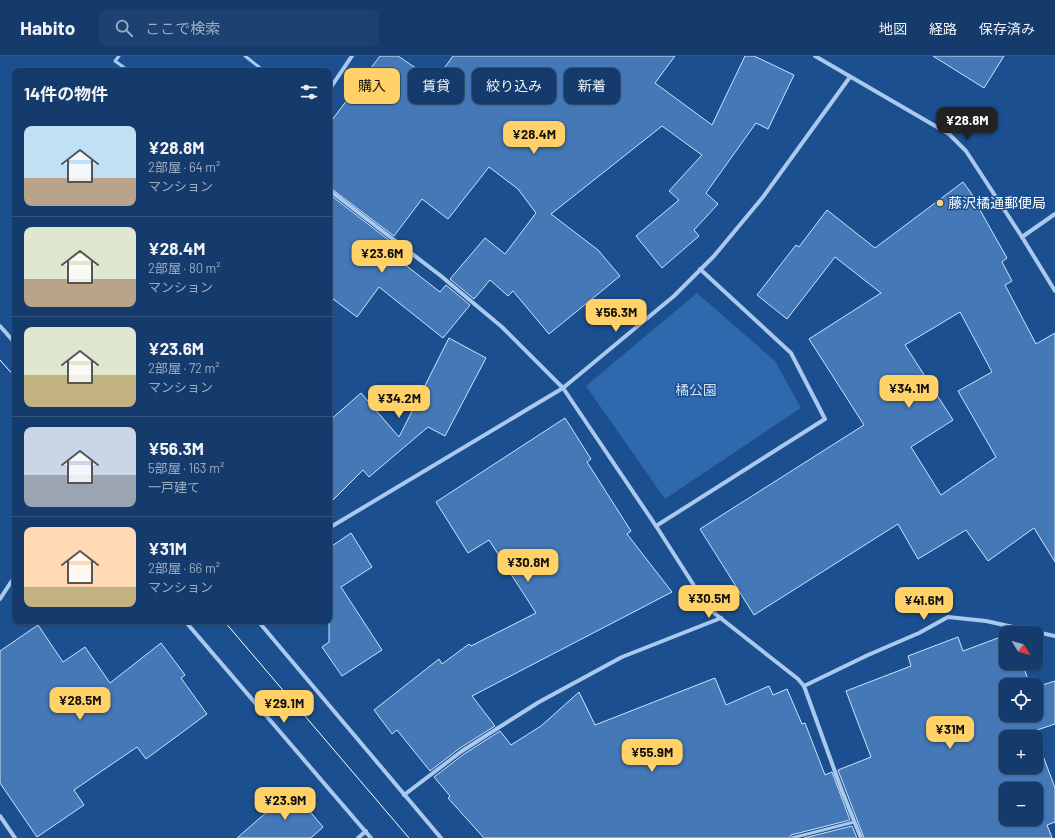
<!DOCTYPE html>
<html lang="ja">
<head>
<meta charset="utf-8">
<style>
  :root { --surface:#143b6b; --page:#1d4271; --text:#f1f3f6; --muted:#9dadc1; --line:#33557e; --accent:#ffd166 }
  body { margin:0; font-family:Barlow,"Noto Sans JP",sans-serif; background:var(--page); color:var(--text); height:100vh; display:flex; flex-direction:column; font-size:15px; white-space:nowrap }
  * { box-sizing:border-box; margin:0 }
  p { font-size:13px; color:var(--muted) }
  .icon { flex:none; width:22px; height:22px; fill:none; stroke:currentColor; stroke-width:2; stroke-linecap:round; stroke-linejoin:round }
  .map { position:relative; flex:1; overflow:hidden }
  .drawer { position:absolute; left:12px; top:12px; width:320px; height:556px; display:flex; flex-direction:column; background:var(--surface); border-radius:8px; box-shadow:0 1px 3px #0004,0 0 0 1px var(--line) }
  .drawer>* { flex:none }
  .top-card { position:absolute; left:344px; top:12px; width:380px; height:36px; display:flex; gap:8px }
  .needle { width:26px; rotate:127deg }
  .tools { position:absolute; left:999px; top:570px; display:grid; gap:8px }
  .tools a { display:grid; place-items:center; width:44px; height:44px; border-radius:8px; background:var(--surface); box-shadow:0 1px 3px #0004,0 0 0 1px var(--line); font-size:20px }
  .price { position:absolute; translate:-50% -34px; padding:0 9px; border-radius:8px; background:var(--accent); color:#111; font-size:13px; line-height:26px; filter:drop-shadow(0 1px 2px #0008) }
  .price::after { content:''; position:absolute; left:50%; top:24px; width:12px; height:9px; margin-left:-6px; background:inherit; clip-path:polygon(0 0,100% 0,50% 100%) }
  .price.current { background:#222; color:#fff }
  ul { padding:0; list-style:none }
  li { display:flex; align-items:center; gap:12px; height:100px; padding:0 12px }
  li+li { border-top:1px solid var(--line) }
  li span { display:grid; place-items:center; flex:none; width:112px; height:80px; border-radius:8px; color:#555 }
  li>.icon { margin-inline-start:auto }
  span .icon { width:48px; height:48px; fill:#fffc; stroke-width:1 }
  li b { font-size:17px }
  h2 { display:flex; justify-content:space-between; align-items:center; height:48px; padding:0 12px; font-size:17px }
  .chip { padding:0 14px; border-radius:8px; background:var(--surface); box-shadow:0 1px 3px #0004,0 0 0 1px var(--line); font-size:14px; line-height:36px }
  .chip.current { background:var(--accent); color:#111 }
  header { display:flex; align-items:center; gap:24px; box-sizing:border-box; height:56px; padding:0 20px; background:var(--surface); border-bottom:1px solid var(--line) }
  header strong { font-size:19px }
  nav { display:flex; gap:22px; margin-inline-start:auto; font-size:14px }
  .search { width:280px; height:36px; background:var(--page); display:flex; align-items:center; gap:10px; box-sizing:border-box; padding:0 14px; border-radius:8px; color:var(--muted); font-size:15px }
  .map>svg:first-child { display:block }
  .green { fill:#2e69ad }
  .building { fill:#4478b7; stroke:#cfe3fa; fill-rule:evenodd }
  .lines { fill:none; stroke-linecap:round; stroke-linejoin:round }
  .service { stroke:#a9c9ee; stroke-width:3 }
  .minor { stroke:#a9c9ee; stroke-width:4 }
  .tram { stroke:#fff; stroke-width:1 }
  .poi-dot { fill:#ffd166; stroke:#1b4f8f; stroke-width:1.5 }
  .labels { text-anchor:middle; stroke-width:3; stroke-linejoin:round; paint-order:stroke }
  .poi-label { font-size:14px; fill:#fff; stroke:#1b4f8f; text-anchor:start }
  .park-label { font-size:14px; fill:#cfe3fa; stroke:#1b4f8f }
</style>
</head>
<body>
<header>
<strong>Habito</strong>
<div class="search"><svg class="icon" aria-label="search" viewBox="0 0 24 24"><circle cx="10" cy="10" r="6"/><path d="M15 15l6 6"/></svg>ここで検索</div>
<nav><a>地図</a><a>経路</a><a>保存済み</a></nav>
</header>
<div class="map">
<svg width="1055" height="782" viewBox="0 0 1055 782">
  <rect width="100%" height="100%" fill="#1b4f8f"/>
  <!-- green -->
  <polygon class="green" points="697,237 775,305 801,352 665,443 586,330"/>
  <!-- building -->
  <g class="building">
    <polygon points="380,0 398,0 435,25 453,0 675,0 655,27 712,69 745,0 754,0 794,19 768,73 756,67 706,137 718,148 694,174 699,180 662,212 636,180 679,144 669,135 702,99 662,70 551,158 598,194 620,220 549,278 513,235 508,240 490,224 474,243 450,223 485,182 505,198 536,157 518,133 489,111 448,163 422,143 394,180 329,131 329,68"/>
    <polygon points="933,0 1004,0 984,32"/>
    <path d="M 963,126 L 982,152 L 980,154 L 1007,202 L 1002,206 L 1012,225 L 1005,229 L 1036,288 L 1055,277 L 1055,506 L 1034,472 L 988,505 L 966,474 L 918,503 L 898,468 L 754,559 L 700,473 L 864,369 L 809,283 L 881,237 L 835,201 L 787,263 L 757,239 L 796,189 L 799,191 L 827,154 L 875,192 ZM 960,256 L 992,316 L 958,335 L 996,401 L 941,439 L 911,391 L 953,364 L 905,289 Z"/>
    <polygon points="329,138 390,185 385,193 440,236 446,229 470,249 443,282 379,231 357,261 329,240"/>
    <polygon points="449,282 486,302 445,380 428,371 369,421 363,414 329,448 329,365 361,337 399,381"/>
    <polygon points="565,362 591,403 587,406 631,475 627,478 672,536 472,640 495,670 460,692 430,715 397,674 392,678 374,654 439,603 442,608 469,588 471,590 536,557 489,484 468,497 436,446"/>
    <polygon points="351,477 372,511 341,531 382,594 342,620 322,591 329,586 329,492"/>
    <polygon points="38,569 63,606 85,591 110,627 161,587 185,619 181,622 207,658 146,703 137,691 74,734 84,749 37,781 0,727 0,595"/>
    <path d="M 1006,579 L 1006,607 L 1022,607 L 1030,629 L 1006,629 L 1006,659 L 1036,659 L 1036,631 L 1055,625 L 1055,668 L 1034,675 L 1036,681 L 1006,681 L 1006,711 L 1036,711 L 1036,681 L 1055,732 L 1055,766 L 1047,769 L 1052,782 L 864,782 L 838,714 L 871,701 L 846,635 L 911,610 L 908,600 L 958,581 L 963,595 ZM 1006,733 L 1036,733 L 1036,763 L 1006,763 Z"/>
    <polygon points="715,622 726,649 769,630 773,639 787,633 802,668 805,667 825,719 832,716 850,764 791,779 789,782 484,782 448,742 450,740 434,721 464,698 500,675 511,689 541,670 579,636 595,669"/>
    <polygon points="292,734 323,771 311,782 237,782"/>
    <polygon points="852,770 857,782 804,782"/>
  </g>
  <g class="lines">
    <!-- service -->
    <g class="service">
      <polyline points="119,0 115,5 129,15"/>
      <polyline points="245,0 264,15"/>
      <polyline points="792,782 854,766"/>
    </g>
    <!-- minor -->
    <g class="minor">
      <polyline points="815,0 949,78 966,95 1022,181 1055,235"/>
      <polyline points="329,34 352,0"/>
      <polyline points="329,134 441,220 502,271 563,332 656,470 709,553 798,623 804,630 842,735 861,782"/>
      <polyline points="1022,181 1055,158"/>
      <polyline points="0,270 15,287"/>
      <polyline points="656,470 825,363 791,297 700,213"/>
      <polyline points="329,472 563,332 674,240 714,200 763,141 850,21"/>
      <polyline points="0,543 15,520"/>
      <polyline points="185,565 371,782"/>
      <polyline points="258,565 441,782"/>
      <polyline points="804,630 868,599 919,577 948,561 986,565 1055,580"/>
      <polyline points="404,739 462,695 539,646 622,601 721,562"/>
      <polyline points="0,760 15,782"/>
      <polyline points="358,782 366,775"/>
    </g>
    <!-- tram -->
    <g class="tram">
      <polyline points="0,304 15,321"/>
      <polyline points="224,565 409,782"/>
    </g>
  </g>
  <!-- markers -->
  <circle class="poi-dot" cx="940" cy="147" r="4"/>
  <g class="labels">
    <!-- poi labels -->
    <g class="poi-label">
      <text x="948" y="152">藤沢橘通郵便局</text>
    </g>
    <!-- park labels -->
    <g class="park-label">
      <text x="696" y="339">橘公園</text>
    </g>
  </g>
</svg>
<div class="tools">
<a><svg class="needle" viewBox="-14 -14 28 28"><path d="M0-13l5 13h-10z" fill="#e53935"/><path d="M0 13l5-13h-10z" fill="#9dadc1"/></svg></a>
<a><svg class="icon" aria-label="locate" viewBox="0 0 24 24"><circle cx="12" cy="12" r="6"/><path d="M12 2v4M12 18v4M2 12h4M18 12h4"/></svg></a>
<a>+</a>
<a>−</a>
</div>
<b class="price current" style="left:967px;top:85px">¥28.8M</b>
<b class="price" style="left:534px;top:99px">¥28.4M</b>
<b class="price" style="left:382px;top:218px">¥23.6M</b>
<b class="price" style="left:616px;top:277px">¥56.3M</b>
<b class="price" style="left:909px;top:353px">¥34.1M</b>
<b class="price" style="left:399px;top:363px">¥34.2M</b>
<b class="price" style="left:528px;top:527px">¥30.8M</b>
<b class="price" style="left:709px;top:563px">¥30.5M</b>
<b class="price" style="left:924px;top:565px">¥41.6M</b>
<b class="price" style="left:80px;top:665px">¥28.5M</b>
<b class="price" style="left:284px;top:668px">¥29.1M</b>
<b class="price" style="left:950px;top:694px">¥31M</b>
<b class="price" style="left:652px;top:717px">¥55.9M</b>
<b class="price" style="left:285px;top:765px">¥23.9M</b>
<div class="top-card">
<a class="chip current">購入</a>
<a class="chip">賃貸</a>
<a class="chip">絞り込み</a>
<a class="chip">新着</a>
</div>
<section class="drawer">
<h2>14件の物件<svg class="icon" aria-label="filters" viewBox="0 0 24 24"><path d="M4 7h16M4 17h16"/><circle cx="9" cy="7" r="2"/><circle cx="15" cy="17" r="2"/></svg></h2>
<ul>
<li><span style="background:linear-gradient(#bfe0f5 65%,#b9a48a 0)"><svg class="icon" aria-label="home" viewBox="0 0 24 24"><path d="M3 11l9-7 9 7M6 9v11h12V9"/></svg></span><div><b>¥28.8M</b><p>2部屋 · 64 m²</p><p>マンション</p></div></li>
<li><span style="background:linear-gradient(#dfe7d0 65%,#b9a48a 0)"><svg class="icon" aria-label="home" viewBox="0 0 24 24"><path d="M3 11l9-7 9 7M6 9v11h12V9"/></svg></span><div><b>¥28.4M</b><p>2部屋 · 80 m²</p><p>マンション</p></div></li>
<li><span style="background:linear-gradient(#dfe7d0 60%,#c2b280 0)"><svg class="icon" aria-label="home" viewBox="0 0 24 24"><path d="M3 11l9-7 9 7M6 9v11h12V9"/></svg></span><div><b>¥23.6M</b><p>2部屋 · 72 m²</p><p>マンション</p></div></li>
<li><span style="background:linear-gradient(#c9d6e8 60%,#9aa5b1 0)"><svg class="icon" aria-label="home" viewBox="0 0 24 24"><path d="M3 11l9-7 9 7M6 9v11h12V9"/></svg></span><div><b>¥56.3M</b><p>5部屋 · 163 m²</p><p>一戸建て</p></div></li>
<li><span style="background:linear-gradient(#ffd9b3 75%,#c2b280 0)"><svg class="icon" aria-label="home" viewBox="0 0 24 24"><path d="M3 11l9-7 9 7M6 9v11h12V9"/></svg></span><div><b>¥31M</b><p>2部屋 · 66 m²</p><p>マンション</p></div></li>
</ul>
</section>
</div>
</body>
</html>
